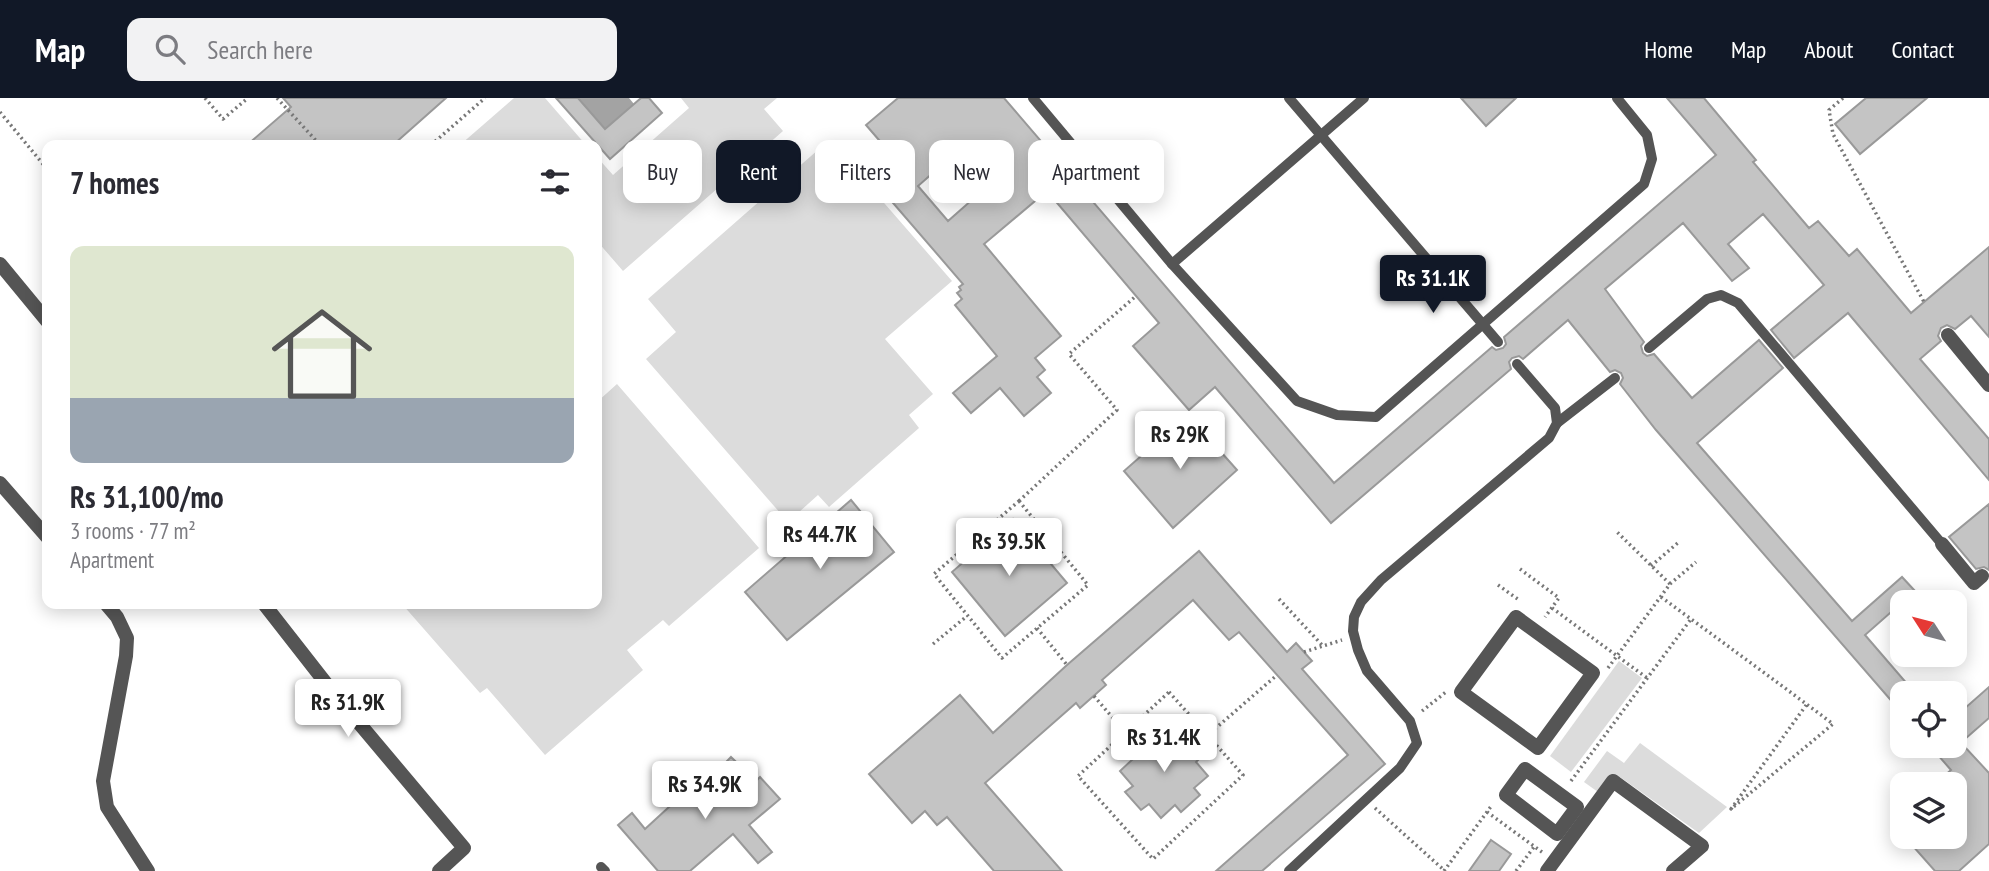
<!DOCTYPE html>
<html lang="en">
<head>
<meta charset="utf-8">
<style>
  :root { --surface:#fff; --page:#f2f2f3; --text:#2b2b33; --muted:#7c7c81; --line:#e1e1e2; --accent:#111827 }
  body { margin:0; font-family:"PT Sans Narrow",sans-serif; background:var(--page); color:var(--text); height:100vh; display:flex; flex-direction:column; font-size:26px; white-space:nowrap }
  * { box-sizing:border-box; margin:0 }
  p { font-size:23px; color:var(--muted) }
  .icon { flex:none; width:38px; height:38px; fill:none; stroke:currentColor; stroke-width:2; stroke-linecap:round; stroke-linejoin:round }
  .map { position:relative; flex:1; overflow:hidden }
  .drawer { position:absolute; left:42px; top:42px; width:560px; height:469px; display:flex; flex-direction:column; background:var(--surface); border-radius:14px; box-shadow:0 4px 18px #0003 }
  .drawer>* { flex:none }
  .top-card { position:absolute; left:623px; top:42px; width:665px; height:63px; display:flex; gap:14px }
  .needle { width:46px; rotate:306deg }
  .controls { position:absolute; left:1890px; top:492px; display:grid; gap:14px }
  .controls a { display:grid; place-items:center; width:77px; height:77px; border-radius:14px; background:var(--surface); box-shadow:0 4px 18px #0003; font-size:35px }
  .price { position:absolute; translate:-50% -60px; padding:0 16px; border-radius:7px; background:#fff; color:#222; font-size:23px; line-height:46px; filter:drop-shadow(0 2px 4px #0008) }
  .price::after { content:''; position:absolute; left:50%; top:42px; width:21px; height:16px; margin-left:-10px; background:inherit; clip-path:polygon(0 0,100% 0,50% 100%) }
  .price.active { background:var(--accent); color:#fff }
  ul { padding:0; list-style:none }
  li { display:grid; align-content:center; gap:14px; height:371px; padding:0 28px }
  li+li { border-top:2px solid var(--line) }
  li span { display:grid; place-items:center; height:217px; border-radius:14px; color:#555 }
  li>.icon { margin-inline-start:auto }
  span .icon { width:126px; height:126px; fill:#fffc; stroke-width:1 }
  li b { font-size:30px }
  h2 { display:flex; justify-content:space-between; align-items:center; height:84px; padding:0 28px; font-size:30px }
  .tag { padding:0 24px; border-radius:14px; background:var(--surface); box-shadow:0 4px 18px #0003; font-size:24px; line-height:63px }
  .tag.active { background:var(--accent); color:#fff }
  header { display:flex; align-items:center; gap:42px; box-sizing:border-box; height:98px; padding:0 35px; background:var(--accent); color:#fff }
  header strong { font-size:33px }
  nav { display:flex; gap:38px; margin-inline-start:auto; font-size:24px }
  .search { width:490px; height:63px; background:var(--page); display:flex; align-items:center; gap:18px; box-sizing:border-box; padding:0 24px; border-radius:14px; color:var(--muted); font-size:26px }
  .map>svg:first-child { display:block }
  .green { fill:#dcdcdc }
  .water { fill:#a3a3a3 }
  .building { fill:#c4c4c4; stroke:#999; stroke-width:2; fill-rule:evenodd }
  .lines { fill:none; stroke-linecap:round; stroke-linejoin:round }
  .path { stroke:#777; stroke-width:3.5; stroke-dasharray:2 3.5; stroke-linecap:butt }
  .service { stroke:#555; stroke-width:10 }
  .pedestrian { stroke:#555; stroke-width:14 }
  .minor { stroke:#555; stroke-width:14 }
</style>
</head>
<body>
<header>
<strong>Map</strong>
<div class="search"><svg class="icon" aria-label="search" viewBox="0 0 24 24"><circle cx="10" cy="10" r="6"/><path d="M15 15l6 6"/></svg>Search here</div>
<nav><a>Home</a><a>Map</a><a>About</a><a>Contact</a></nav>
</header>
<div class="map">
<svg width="1989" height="773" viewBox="0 0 1989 773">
  <rect width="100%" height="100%" fill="#fff"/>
  <!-- green -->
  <g class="green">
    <polygon points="514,0 545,0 586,47 460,47"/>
    <polygon points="681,0 777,0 764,11 783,33 623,173 597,143 597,59 613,77 689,10"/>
    <polygon points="819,51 828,61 838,52 952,183 885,241 933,296 909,317 919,330 829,409 818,397 788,424 646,261 676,234 648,201"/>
    <polygon points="617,286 759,450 669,528 663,522 627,552 643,572 545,657 487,590 480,595 402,506 597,506 597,304"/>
    <polygon points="1619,563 1642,580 1571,674 1550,658"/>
    <polygon points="1640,645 1727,709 1699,735 1620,679 1605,699 1584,684 1607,653 1624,665"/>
  </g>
  <!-- water -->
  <polygon class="water" points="578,0 629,0 634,6 605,31"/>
  <!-- building -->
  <g class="building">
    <polygon points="283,0 446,0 393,47 247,47 291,9"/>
    <polygon points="556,0 578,0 605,31 641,0 649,0 662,15 610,61"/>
    <path d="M 898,0 L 1004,0 L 1334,385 L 1492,249 L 1496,252 L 1503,250 L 1506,246 L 1504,239 L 1716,57 L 1667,0 L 1704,0 L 1756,62 L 1753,64 L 1809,130 L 1818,123 L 1849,158 L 1857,151 L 1911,215 L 1989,149 L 1989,239 L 1971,218 L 1955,231 L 1947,227 L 1941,230 L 1938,238 L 1941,243 L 1920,261 L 1989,341 L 1989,382 L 1848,215 L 1794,260 L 1771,232 L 1824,187 L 1763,116 L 1728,146 L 1749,170 L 1732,183 L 1683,125 L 1605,191 L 1644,244 L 1641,248 L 1643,255 L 1647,258 L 1654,256 L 1692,300 L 1759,242 L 1783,270 L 1697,345 L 1852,523 L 1902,479 L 1915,493 L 1865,537 L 1915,595 L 1902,595 L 1902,615 L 1656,332 L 1620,286 L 1623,280 L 1621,275 L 1615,272 L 1610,274 L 1568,222 L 1523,261 L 1519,258 L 1512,260 L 1509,264 L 1511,271 L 1331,425 L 1215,289 L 1189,312 L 1133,248 L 1159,225 L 1047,93 L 984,146 L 1061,238 L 1035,260 L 1045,272 L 1037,279 L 1051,295 L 1024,318 L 1000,290 L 971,315 L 953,295 L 997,258 L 955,207 L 962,201 L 957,195 L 961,192 L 959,189 L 963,186 L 875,84 L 898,64 L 866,27 ZM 943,66 L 973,101 L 948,123 L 918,88 Z"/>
    <polygon points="1461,0 1516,0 1486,28"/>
    <polygon points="1866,0 1927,0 1860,56 1835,26"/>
    <polygon points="1188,317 1237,372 1173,430 1124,373"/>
    <polygon points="851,402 894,454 787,542 745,494"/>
    <polygon points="1989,406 1989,472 1984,469 1976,471 1949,439"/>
    <polygon points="1013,421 1067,485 1005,538 952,474"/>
    <polygon points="1199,453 1287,554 1296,545 1312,563 1302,571 1385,666 1262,773 1216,773 1348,657 1239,534 1229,542 1193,502 1102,582 1106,587 1080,610 1076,605 985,685 1062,773 994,773 947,719 937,727 925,713 912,725 869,676 960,597 993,635 1067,567"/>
    <polygon points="1989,589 1989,620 1957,648 1964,648 1989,675 1989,746 1959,773 1935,773 1904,738 1955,738 1955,686 1935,686 1951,672 1930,648 1955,648 1955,619"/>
    <polygon points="1167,631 1180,646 1186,640 1202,658 1196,664 1208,678 1194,690 1200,697 1181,714 1175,707 1161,720 1149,706 1141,712 1125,694 1133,688 1120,673 1134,660 1128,654 1147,637 1153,644"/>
    <polygon points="731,659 756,683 760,679 780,701 749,727 772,754 758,765 733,736 690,773 658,773 618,727 632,715 645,731 693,687 698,693"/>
    <polygon points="1491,742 1511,756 1499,773 1469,773"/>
  </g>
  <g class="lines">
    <!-- path -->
    <g class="path">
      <polyline points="205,0 223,21 248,0"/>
      <polyline points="277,0 320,47"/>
      <polyline points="1843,0 1829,12 1833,36 1924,204"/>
      <polyline points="0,14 47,71"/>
      <polyline points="431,47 485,0"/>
      <polygon points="1019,403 1088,487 1002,560 934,476"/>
      <polyline points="1019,403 1117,312 1069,256 1136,198"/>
      <polyline points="1651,468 1680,443"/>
      <polyline points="1520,471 1559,500 1545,519"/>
      <polyline points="1670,486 1696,464"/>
      <polyline points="1498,487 1519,502"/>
      <path d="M 1661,499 C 1718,541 1776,583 1833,626 L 1731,711 L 1807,606"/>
      <polyline points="1279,501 1323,548"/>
      <polyline points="1552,510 1647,580"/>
      <polyline points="1037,530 1067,567"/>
      <polyline points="933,546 967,518"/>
      <polyline points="1304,554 1342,542"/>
      <polyline points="1608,570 1670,486 1616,433"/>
      <polygon points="1169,594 1243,677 1153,761 1078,678"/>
      <polyline points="1094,598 1136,647"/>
      <polyline points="1422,613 1446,594"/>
      <polyline points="1194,649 1277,577"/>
      <polyline points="1571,683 1691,521"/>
      <polyline points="1375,710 1445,773"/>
      <polyline points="1487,714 1542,754"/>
      <polyline points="1444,773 1492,707"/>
      <polyline points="1516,773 1534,749"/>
    </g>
    <!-- service -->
    <g class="service">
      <polyline points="1033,0 1172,166 1297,303 1337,317 1376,319 1644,86 1652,61 1647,37 1617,0"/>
      <polyline points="1289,0 1498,244"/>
      <polyline points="1172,166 1364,0"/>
      <polyline points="1649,250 1707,201 1721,197 1738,205 1942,446"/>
      <polyline points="1557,325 1615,280"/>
      <polyline points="601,769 605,773"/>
      <polyline points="1289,773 1400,670 1417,645 1410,623 1367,573 1358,552 1353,533 1354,519 1361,504 1381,482 1549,340 1557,325 1555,310 1517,266"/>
    </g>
    <!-- pedestrian -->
    <g class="pedestrian">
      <polyline points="1948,237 1989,287"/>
      <polyline points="1942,446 1974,485 1982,478"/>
      <polygon points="1516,519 1593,575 1538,650 1461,594"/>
      <polygon points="1525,671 1577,709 1557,736 1506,697"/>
      <polyline points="1547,773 1613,683 1702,748 1673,773"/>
    </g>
    <!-- minor -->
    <g class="minor">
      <polyline points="0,166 47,223"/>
      <polyline points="0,385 47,439"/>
      <polyline points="106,506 117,519 127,540 126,558 103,683 107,709 148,773"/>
      <polyline points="264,506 332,593 464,750 439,773"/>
    </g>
  </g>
</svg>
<div class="controls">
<a><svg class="needle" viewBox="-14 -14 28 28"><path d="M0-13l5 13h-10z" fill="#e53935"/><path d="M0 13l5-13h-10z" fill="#7c7c81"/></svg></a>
<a><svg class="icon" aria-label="locate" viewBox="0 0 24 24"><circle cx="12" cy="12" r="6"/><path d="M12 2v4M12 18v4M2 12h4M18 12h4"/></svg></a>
<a><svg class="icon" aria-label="layers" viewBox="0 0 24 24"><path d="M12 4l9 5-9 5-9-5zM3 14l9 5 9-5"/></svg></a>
</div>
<b class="price active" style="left:1433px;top:217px">Rs 31.1K</b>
<b class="price" style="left:1180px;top:373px">Rs 29K</b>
<b class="price" style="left:820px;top:473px">Rs 44.7K</b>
<b class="price" style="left:1009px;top:480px">Rs 39.5K</b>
<b class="price" style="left:348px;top:641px">Rs 31.9K</b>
<b class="price" style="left:1164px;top:676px">Rs 31.4K</b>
<b class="price" style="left:705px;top:723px">Rs 34.9K</b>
<div class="top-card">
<a class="tag">Buy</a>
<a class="tag active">Rent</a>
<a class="tag">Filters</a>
<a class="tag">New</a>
<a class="tag">Apartment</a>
</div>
<section class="drawer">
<h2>7 homes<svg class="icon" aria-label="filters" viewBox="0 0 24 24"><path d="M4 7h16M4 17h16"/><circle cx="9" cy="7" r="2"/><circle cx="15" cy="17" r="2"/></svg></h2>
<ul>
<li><span style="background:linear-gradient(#dfe7d0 70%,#9aa5b1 0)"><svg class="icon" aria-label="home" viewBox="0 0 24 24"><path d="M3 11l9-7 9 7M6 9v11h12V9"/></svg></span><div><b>Rs 31,100/mo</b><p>3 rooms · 77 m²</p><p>Apartment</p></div></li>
</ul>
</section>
</div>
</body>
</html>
